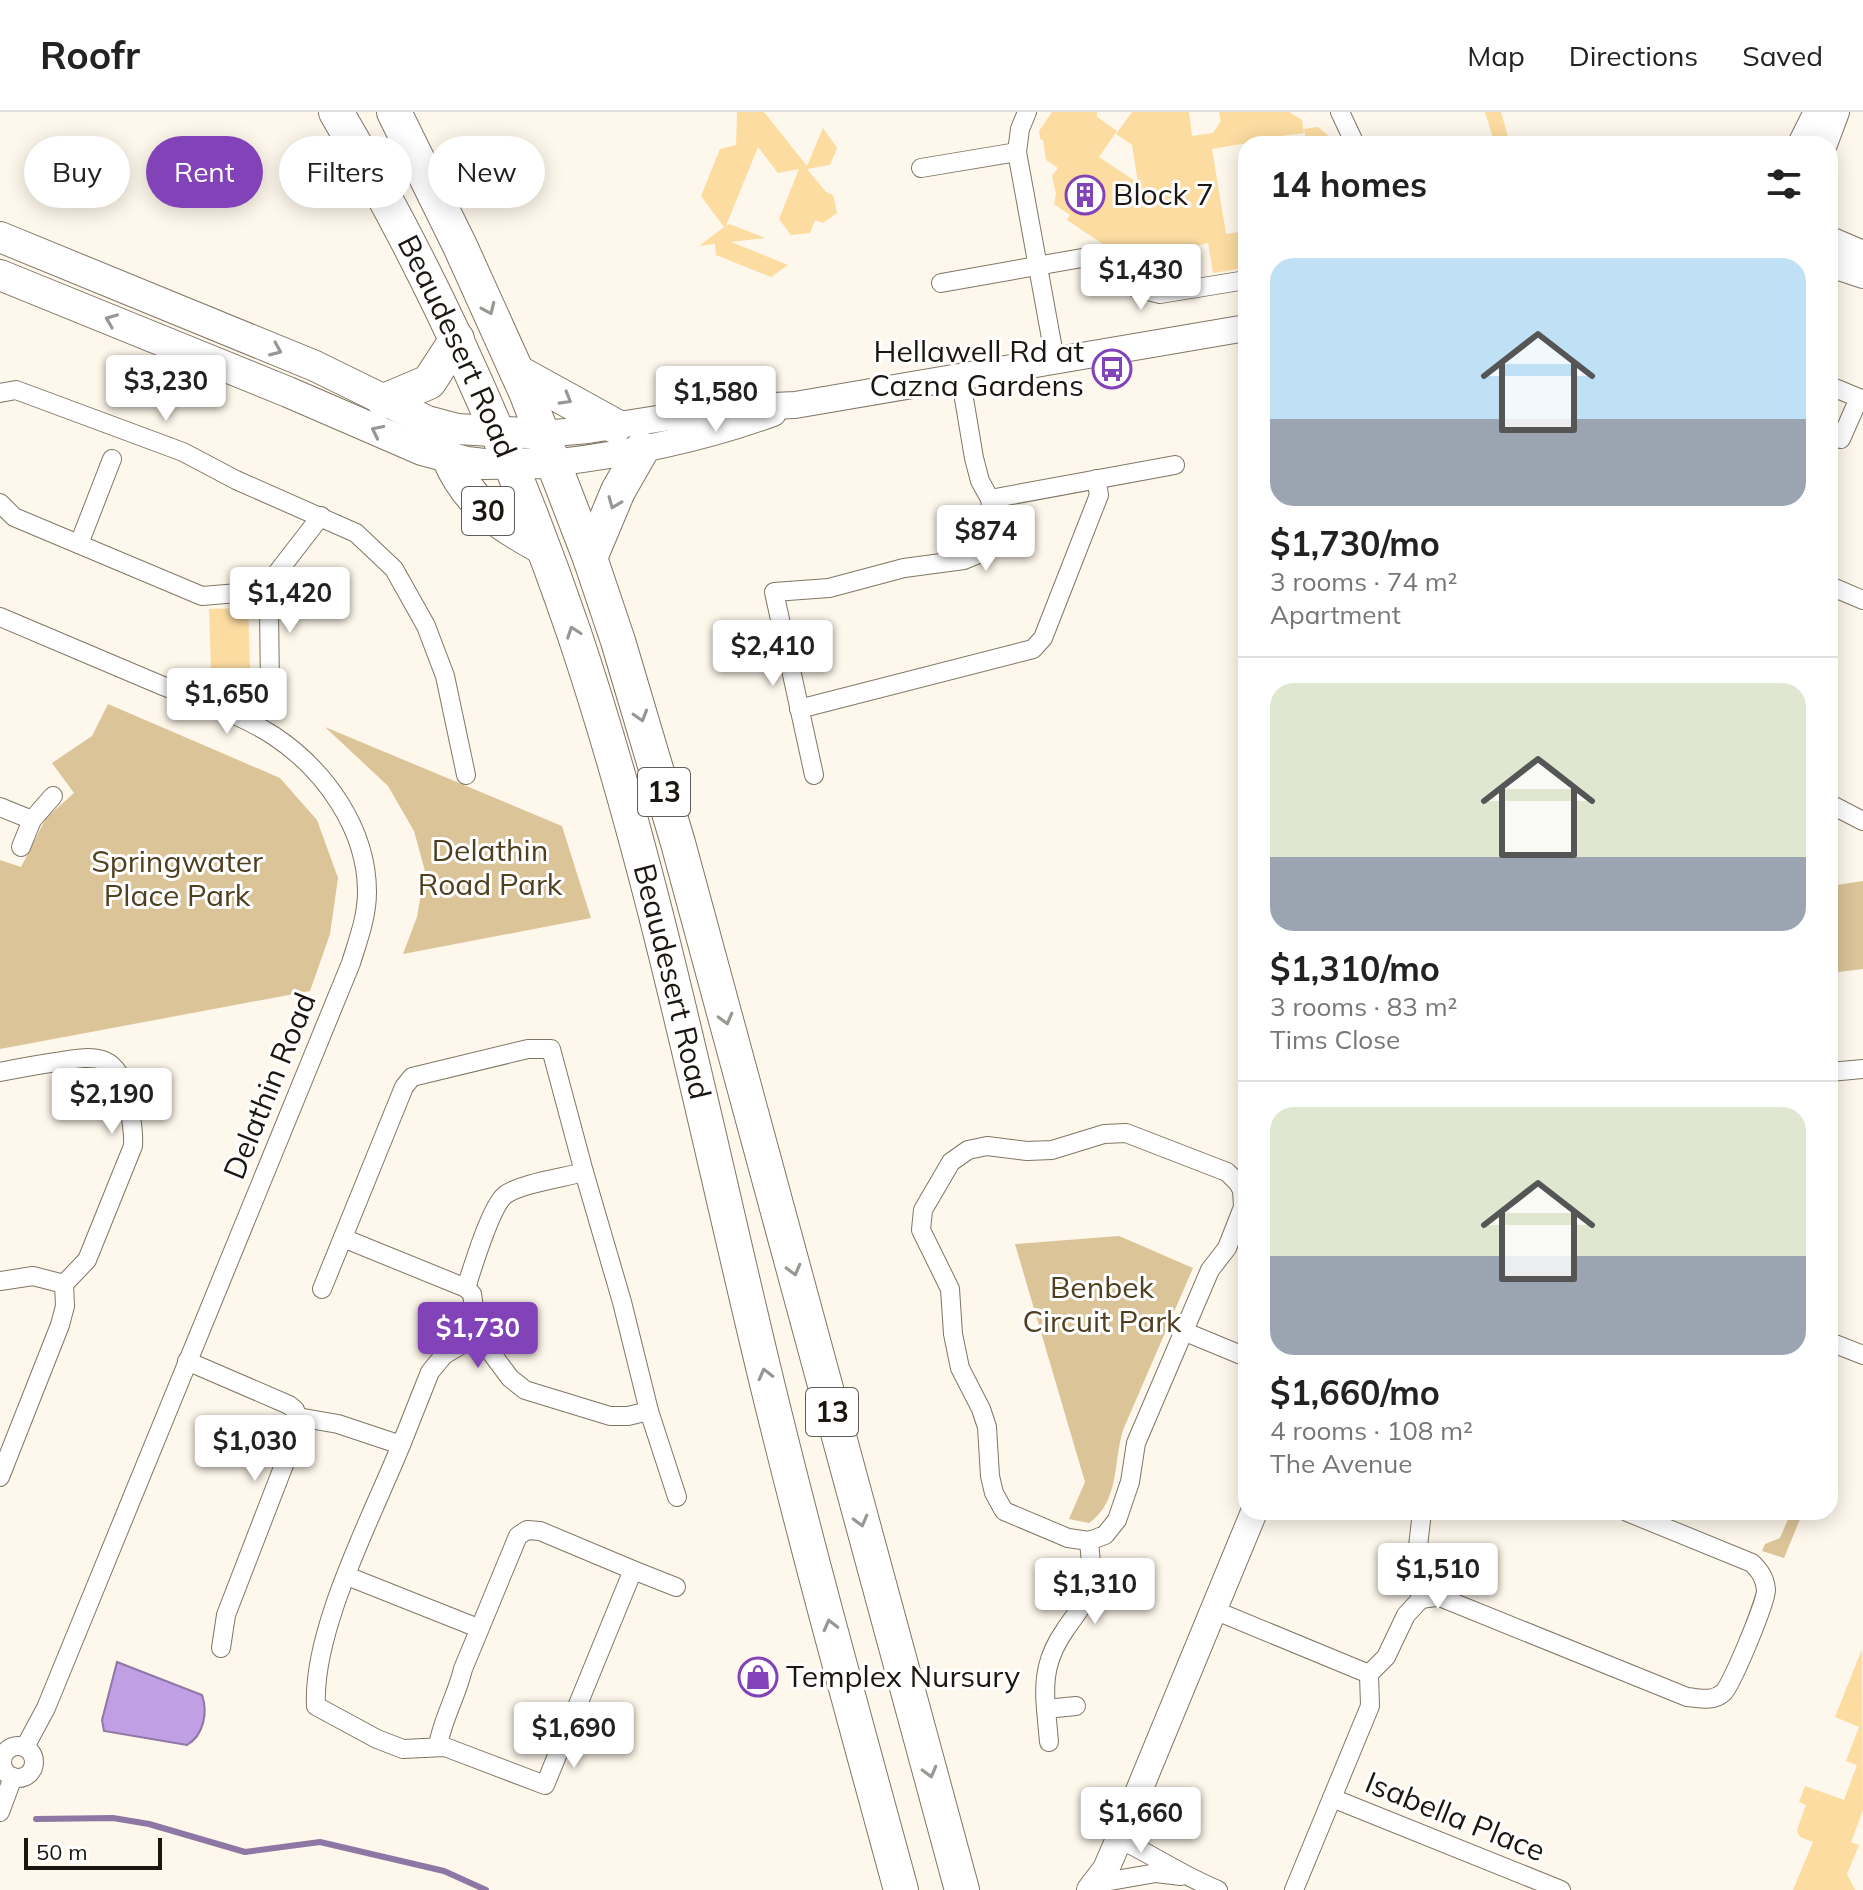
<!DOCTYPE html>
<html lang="en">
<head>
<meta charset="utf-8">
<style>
  :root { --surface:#fff; --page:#f2f2f2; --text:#222; --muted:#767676; --line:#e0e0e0; --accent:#8243b8 }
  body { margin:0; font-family:Mulish,sans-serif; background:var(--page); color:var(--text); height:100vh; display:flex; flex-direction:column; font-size:30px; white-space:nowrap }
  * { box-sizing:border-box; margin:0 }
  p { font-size:26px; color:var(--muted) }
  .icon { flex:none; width:44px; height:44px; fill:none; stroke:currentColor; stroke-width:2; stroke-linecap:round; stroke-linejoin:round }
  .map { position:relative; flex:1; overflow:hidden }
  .drawer { position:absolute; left:1238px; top:24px; width:600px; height:1384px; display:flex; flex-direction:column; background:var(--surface); border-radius:24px; box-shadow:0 4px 20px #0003 }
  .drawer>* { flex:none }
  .hud { position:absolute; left:24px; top:24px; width:760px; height:72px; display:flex; gap:16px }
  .scale { position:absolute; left:24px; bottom:20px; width:138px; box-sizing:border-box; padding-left:8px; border:4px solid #1b1710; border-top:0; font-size:22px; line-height:28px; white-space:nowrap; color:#1b1710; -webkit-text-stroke:6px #fff; paint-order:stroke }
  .price { position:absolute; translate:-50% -68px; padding:0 18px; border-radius:8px; background:#fff; color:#222; font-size:26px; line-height:52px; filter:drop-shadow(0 2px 4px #0008) }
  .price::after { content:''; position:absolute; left:50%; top:48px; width:24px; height:18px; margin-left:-12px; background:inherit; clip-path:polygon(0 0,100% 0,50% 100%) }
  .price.selected { background:var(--accent); color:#fff }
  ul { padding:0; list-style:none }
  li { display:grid; align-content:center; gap:16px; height:424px; padding:0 32px }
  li+li { border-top:2px solid var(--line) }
  li span { display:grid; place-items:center; height:248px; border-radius:24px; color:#555 }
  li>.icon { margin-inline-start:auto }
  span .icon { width:144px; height:144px; fill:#fffc; stroke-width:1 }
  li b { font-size:34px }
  h2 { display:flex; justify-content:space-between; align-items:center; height:96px; padding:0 32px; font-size:34px }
  .tag { padding:0 28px; border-radius:36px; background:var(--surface); box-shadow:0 4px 20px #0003; font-size:28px; line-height:72px }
  .tag.selected { background:var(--accent); color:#fff }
  header { display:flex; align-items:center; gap:48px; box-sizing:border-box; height:112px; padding:0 40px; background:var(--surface); border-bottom:2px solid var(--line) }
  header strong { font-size:38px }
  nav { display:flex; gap:44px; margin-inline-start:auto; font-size:28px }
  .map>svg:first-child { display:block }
  .green { fill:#dcc499 }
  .water { fill:#c09fe5; stroke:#8e76a5; stroke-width:2 }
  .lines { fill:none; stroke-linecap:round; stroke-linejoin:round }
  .stream { stroke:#8e76a5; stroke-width:6 }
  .building { fill:#fcdca1 }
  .street-casing { stroke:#807664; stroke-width:20 }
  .secondary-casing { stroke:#807664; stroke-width:28 }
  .primary-casing { stroke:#807664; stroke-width:32 }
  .highway-casing { stroke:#807664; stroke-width:36 }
  .street { stroke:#fff; stroke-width:18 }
  .secondary { stroke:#fff; stroke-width:26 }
  .primary { stroke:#fff; stroke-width:30 }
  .highway { stroke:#fff; stroke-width:34 }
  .oneway { stroke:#989793 }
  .labels { text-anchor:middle; stroke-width:6; stroke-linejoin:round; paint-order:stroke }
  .shield { fill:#fff; stroke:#5f5d58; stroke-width:2 }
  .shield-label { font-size:28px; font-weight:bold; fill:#1b1710 }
  .poi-label { font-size:30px; fill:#1b1710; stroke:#fff; text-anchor:start }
  .street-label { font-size:30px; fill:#1b1710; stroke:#fff }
  .park-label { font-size:30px; fill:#503f1f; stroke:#fff }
</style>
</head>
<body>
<header>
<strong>Roofr</strong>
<nav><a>Map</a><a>Directions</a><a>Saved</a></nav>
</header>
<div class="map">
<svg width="1863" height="1778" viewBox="0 0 1863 1778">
  <rect width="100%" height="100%" fill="#fef7eb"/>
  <!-- green -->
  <g class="green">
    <polygon points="108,592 280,666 317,708 338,766 330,822 310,879 0,937 0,748 21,755 46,706 74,681 52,651 92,624"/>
    <polygon points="325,615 562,714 591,806 403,842 417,805 425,759 414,719 388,674"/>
    <polygon points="1863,769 1863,857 1830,861 1830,774"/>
    <path d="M 1119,1124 L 1193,1156 L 1123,1318 C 1113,1351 1120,1389 1089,1411 L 1069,1407 L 1085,1370 L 1015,1132 Z"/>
    <polygon points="1791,1400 1803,1400 1784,1446 1762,1439 1765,1432 1780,1426"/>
  </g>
  <!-- water -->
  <path class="water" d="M 117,1550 L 202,1583 C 208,1600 204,1623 187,1633 L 104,1619 L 102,1608 Z"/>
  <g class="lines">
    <!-- stream -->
    <polyline class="stream" points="36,1707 113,1706 149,1712 245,1740 320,1730 444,1759 486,1778"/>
  </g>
  <!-- building -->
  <g class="building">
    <polygon points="737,0 764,0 807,54 823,16 837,36 830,53 807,57 826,80 833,83 837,101 823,111 815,108 810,121 791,123 779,107 799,57 778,61 758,35 726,114 729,112 765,126 731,130 788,153 771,165 716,143 715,132 699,134 724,115 701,84 720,37 736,33"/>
    <polygon points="1052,0 1097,0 1097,5 1117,19 1099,45 1138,71 1132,33 1116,22 1132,0 1189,0 1192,24 1213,21 1221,9 1219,0 1289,0 1302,8 1304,21 1274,25 1276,32 1241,32 1212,37 1226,122 1246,119 1246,156 1213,161 1208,131 1128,149 1067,108 1070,103 1054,92 1056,82 1052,64 1058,56 1046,48 1043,28 1040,27 1039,19"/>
    <polygon points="1485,0 1501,0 1510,32 1495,32"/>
    <polygon points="1318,15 1338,32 1307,32 1304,17"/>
    <polygon points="248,496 250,556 211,557 209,497"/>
    <polygon points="1862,1537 1863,1698 1851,1730 1859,1733 1847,1762 1855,1778 1793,1778 1813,1730 1800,1725 1797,1718 1806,1693 1799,1690 1805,1674 1844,1688 1857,1653 1846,1649 1859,1615 1835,1605"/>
  </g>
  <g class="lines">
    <!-- street casing -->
    <g class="street-casing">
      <g id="street">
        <polyline points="1027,0 1020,17 1017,40 1055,248"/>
        <polyline points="1340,0 1355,32"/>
        <polyline points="921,56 1017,40"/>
        <polyline points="941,171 1082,146 1104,152 1136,176 1160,182 1246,168"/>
        <polyline points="1830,274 1859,286 1841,327"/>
        <polyline points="0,281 16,278 183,340 236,368 356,421 394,457 426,514 445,564 466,663"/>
        <polyline points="990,387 1175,353"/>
        <polyline points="0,391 14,405 202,484 263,479 321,404"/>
        <polyline points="79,432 112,347"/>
        <polyline points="1830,474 1863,488"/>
        <polyline points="263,479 269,498 270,575"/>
        <path d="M 0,505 C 54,528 109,551 163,574 C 200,589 240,602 274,624 C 325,658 367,717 367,780 C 367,805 358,828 351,851 L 46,1596 L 25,1635"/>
        <polyline points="799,597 1033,537 1043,526 1099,383 1096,367"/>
        <polyline points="814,663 774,480 829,476 904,456 964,448 979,442 987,434 994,413 990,387 980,369 974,346 960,263"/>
        <polyline points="1830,692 1863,709"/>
        <polyline points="0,695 32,708"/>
        <polyline points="21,735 32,708 53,684"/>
        <path d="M 0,960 C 19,956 37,953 56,950 C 98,942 120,942 128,990 C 131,1005 134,1019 133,1034 L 87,1148 L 64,1172"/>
        <polyline points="1830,960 1863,957"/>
        <polygon points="1126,1021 1227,1060 1238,1071 1242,1078 1243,1095 1227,1136 1210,1158 1136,1331 1130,1370 1117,1408 1105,1423 1089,1429 1068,1426 1004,1399 994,1381 990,1364 987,1315 981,1297 960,1256 953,1222 950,1177 921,1118 923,1098 951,1050 968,1038 987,1034 1027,1039 1052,1038 1104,1022"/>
        <polyline points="584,1060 622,1190 649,1299 677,1385"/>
        <polyline points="343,1126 466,1176 472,1182 478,1223 510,1266 525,1278 610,1304 628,1304 649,1299"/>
        <polyline points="0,1169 33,1164 64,1172 65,1194 60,1213 0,1365"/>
        <path d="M 322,1177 L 404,975 L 412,965 L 528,937 L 551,937 L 584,1060 C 563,1066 522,1071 505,1083 C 491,1094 472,1157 466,1176"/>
        <polyline points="1183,1219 1246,1245"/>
        <polyline points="1830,1230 1863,1243"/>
        <polyline points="187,1249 289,1293 295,1298 299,1314 226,1503 221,1536"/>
        <polyline points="298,1305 338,1312 401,1333 430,1260 444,1243 478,1223"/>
        <path d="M 401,1333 C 372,1405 312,1518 316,1594 L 377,1627 L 403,1637 L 445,1635 L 545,1673 L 633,1458 L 540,1419 L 527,1418 L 518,1424 L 463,1557 C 457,1583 442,1608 438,1634"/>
        <polyline points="633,1458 676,1475"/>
        <polyline points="347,1464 478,1516"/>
        <path d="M 1421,1487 L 1435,1485 L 1442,1486 L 1687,1585 C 1700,1586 1712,1590 1723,1581 C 1731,1575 1766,1490 1766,1478 C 1765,1466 1760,1459 1752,1451 L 1627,1400"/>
        <polyline points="1214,1498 1369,1562"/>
        <path d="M 1046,1597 C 1043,1566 1047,1544 1065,1518 C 1074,1504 1087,1491 1090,1474 C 1093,1460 1090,1443 1089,1429"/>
        <polyline points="1049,1630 1046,1597 1076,1594"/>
        <circle cx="18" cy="1650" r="16"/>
        <polyline points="1332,1686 1370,1594 1369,1562 1386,1545 1406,1503 1421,1487 1415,1460 1422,1400"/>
        <polyline points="0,1700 13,1665"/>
        <path d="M 1119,1727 C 1153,1743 1183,1764 1218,1778"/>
        <polyline points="1098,1771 1156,1761 1181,1764"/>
        <polyline points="1294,1778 1332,1686 1561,1778"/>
      </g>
    </g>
    <!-- secondary casing -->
    <g class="secondary-casing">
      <g id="secondary">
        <polyline points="1801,32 1817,0"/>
        <polyline points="1824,32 1836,0"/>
        <polyline points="1830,128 1863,142"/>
        <polyline points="1830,152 1863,163"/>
        <polyline points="543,322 588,318 726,296 795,293 1246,216"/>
        <path d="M 553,351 C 628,342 702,327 773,301"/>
        <polyline points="1090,1778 1106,1757 1119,1727 1254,1400"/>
      </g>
    </g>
    <!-- primary casing -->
    <g class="primary-casing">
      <g id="primary">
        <polyline points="0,125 315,254 427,309 457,317 543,322"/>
        <polyline points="0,163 288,280 422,338 467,350 484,352 553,351"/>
      </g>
    </g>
    <!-- highway casing -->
    <g class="highway-casing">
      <g id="highway">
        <path id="s1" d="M 336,0 C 434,165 512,340 574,521 C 649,744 697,976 751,1204 C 796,1397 849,1587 901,1778"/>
        <polyline points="394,0 460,134 526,280 590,446 618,529 678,731 962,1778"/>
        <polyline points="517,260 615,314"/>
        <polyline points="384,289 429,270 457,227"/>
        <path d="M 449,346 C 469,392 500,412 542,435"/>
        <polyline points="590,446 618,379 642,337"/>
      </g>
    </g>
    <!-- street -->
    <use href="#street" class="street"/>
    <!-- secondary -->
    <use href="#secondary" class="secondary"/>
    <!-- primary -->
    <use href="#primary" class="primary"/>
    <!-- highway -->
    <use href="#highway" class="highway"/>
  </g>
  <!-- one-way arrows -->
  <defs><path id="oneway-chevron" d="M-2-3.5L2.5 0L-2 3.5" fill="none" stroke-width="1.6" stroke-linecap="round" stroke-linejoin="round" transform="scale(2)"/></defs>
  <g class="oneway">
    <use href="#oneway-chevron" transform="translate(489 197) rotate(66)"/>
    <use href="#oneway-chevron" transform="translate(111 208) rotate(-158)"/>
    <use href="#oneway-chevron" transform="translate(276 238) rotate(23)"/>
    <use href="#oneway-chevron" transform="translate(566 287) rotate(30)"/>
    <use href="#oneway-chevron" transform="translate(377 319) rotate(-154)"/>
    <use href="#oneway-chevron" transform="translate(614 391) rotate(112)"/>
    <use href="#oneway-chevron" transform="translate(573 520) rotate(-109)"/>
    <use href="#oneway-chevron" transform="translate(641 604) rotate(73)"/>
    <use href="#oneway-chevron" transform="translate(726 907) rotate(75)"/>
    <use href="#oneway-chevron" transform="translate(794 1158) rotate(75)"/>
    <use href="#oneway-chevron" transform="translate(765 1262) rotate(-104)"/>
    <use href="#oneway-chevron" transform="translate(861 1409) rotate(75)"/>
    <use href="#oneway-chevron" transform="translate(830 1513) rotate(-104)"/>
    <use href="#oneway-chevron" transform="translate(930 1660) rotate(75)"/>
  </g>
  <!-- icons -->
  <defs>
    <g id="building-ring" transform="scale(2)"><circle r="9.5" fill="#fff" stroke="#8243b8" stroke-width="1.5"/><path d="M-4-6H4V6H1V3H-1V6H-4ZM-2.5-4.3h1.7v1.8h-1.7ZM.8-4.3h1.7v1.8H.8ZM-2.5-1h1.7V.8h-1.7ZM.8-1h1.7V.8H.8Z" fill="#8243b8"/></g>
    <g id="bus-ring" transform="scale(2)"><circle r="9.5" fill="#fff" stroke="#8243b8" stroke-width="1.5"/><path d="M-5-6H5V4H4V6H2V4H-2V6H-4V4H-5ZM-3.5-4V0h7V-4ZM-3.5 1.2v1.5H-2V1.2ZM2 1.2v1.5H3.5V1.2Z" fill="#8243b8"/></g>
    <g id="shop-ring" transform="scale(2)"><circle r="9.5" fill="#fff" stroke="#8243b8" stroke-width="1.5"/><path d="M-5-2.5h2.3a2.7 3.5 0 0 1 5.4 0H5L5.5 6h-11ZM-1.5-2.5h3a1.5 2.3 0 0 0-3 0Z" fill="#8243b8"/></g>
  </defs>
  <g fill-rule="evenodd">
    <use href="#building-ring" x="1085" y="83"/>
    <use href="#bus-ring" x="1112" y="257"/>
    <use href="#shop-ring" x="758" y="1565"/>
  </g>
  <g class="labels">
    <!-- shield labels -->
    <g class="shield">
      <rect x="462" y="375" width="52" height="48" rx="6"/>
      <rect x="638" y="656" width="52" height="48" rx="6"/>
      <rect x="806" y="1276" width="52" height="48" rx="6"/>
    </g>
    <g class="shield-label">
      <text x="488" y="409">30</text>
      <text x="664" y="690">13</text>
      <text x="832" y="1310">13</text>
    </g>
    <!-- poi labels -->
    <g class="poi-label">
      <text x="1113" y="93">Block 7</text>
      <text x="1084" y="250" text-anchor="end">Hellawell Rd at<tspan x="1084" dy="34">Cazna Gardens</tspan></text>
      <text x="786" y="1575">Templex Nursury</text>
    </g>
    <!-- street labels -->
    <g class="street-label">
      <text dy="10" stroke="none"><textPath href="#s1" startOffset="264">Beaudesert Road</textPath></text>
      <text dy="10" stroke="none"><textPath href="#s1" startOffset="936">Beaudesert Road</textPath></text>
      <text transform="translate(270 974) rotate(-68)" y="10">Delathin Road</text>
      <text transform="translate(1455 1705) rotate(22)" y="10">Isabella Place</text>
    </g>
    <!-- park labels -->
    <g class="park-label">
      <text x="490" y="749">Delathin<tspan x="490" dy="34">Road Park</tspan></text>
      <text x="177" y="760">Springwater<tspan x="177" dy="34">Place Park</tspan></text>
      <text x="1102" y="1186">Benbek<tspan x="1102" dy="34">Circuit Park</tspan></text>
    </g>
  </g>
</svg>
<div class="scale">50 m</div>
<b class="price" style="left:1141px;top:200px">$1,430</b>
<b class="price" style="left:166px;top:311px">$3,230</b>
<b class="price" style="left:716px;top:322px">$1,580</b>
<b class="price" style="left:986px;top:461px">$874</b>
<b class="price" style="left:290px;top:523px">$1,420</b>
<b class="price" style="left:773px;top:576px">$2,410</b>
<b class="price" style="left:227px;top:624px">$1,650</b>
<b class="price" style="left:112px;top:1024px">$2,190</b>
<b class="price selected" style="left:478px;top:1258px">$1,730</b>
<b class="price" style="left:255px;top:1371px">$1,030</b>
<b class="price" style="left:1438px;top:1499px">$1,510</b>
<b class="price" style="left:1095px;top:1514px">$1,310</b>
<b class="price" style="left:574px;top:1658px">$1,690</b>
<b class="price" style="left:1141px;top:1743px">$1,660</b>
<div class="hud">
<a class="tag">Buy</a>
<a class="tag selected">Rent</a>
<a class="tag">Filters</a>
<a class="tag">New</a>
</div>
<section class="drawer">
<h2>14 homes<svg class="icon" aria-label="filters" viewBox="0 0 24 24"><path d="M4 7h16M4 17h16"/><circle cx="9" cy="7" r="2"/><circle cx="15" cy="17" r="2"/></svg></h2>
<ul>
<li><span style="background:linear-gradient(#bfe0f5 65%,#9aa5b1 0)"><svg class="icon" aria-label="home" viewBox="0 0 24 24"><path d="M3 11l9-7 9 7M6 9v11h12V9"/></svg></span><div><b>$1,730/mo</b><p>3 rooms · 74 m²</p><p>Apartment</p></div></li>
<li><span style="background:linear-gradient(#dfe7d0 70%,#9aa5b1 0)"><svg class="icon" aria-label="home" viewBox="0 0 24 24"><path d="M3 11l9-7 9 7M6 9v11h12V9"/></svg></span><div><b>$1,310/mo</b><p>3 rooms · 83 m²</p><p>Tims Close</p></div></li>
<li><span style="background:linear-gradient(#dfe7d0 60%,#9aa5b1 0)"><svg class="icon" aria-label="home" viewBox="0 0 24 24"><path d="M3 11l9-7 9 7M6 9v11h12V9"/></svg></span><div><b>$1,660/mo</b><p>4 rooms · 108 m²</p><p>The Avenue</p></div></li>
</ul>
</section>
</div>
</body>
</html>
